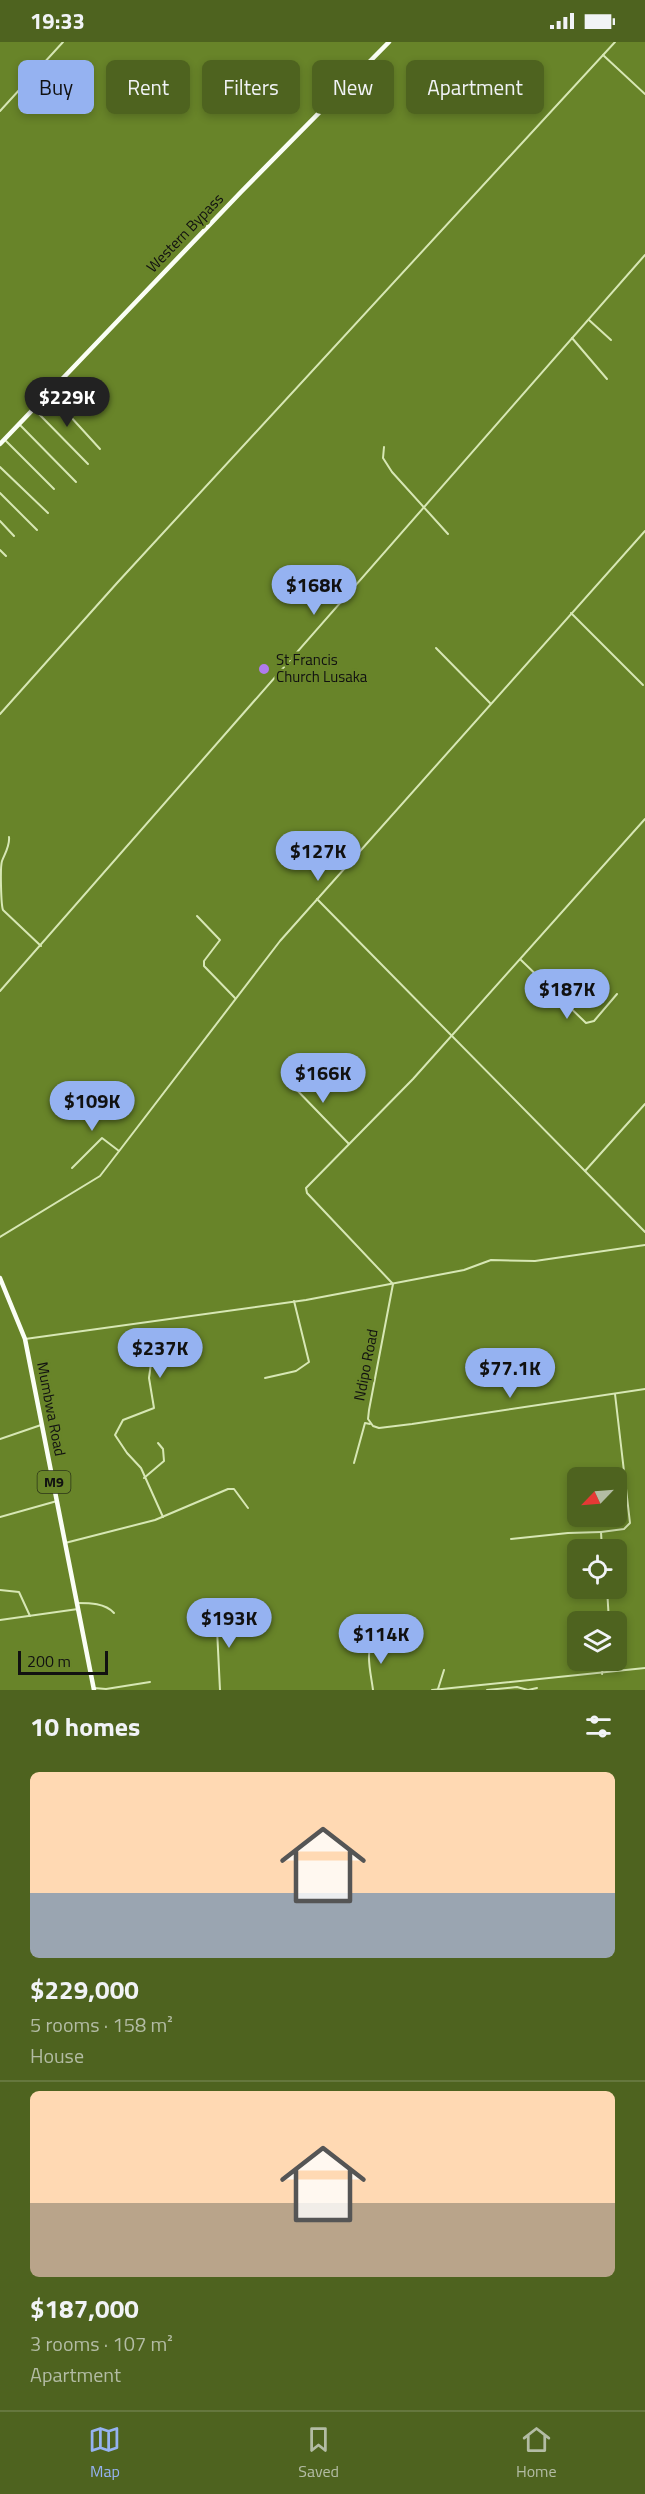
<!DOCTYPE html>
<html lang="en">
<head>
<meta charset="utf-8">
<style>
  :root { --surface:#4e631f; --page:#556928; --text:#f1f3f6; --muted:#b3bca4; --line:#65773d; --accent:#95b2f1 }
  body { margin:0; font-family:"Titillium Web",sans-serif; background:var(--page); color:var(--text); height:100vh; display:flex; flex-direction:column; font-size:22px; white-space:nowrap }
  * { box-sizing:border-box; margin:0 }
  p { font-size:20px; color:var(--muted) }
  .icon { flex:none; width:33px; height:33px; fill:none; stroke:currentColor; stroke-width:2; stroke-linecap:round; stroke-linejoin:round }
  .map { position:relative; height:1648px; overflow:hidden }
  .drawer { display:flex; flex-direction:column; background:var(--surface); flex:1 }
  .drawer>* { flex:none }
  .banner { position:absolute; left:18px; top:18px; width:609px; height:54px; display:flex; gap:12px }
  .needle { width:39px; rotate:245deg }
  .fabs { position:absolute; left:567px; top:1425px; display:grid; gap:12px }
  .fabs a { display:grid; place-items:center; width:60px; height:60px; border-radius:9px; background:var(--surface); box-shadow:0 3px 9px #0003; font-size:30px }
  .scale { position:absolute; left:18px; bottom:15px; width:90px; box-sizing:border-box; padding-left:6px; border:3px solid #111; border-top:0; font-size:16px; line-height:21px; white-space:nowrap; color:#111; -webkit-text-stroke:4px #688429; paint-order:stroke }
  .price { position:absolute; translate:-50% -51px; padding:0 14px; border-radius:21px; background:var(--accent); color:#111; font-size:20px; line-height:39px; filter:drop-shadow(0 2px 3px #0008) }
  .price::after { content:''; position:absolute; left:50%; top:36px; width:18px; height:14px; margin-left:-9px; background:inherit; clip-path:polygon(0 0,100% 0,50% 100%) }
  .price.active { background:#222; color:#fff }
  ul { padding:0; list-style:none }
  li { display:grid; align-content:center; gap:12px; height:318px; padding:0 30px }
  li+li { border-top:2px solid var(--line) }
  li span { display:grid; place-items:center; height:186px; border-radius:9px; color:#555 }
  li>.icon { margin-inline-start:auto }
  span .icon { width:108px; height:108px; fill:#fffc; stroke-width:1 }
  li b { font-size:26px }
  h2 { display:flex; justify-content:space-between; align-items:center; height:72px; padding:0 30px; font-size:26px }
  .pill { padding:0 21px; border-radius:9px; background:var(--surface); box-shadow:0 3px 9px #0003; font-size:21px; line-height:54px }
  .pill.active { background:var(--accent); color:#111 }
  .status { display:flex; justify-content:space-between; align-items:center; height:42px; padding:0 30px; background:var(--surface); direction:ltr }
  .status svg { height:16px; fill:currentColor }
  .menu { display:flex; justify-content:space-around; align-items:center; height:84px; border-top:2px solid var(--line); background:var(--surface); font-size:16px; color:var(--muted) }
  .menu a { display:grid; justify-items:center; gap:3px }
  .menu .active { color:var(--accent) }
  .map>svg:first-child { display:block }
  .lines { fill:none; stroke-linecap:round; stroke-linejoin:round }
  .street { stroke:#d7e7b4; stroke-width:2 }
  .primary { stroke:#fafef5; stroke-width:4.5 }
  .poi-dot { fill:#b07bee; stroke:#688429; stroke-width:2 }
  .labels { text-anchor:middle; stroke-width:5; stroke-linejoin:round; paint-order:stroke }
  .shield { fill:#688429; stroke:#2b3418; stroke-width:1.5 }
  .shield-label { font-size:14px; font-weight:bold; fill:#111 }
  .street-label { font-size:15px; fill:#111; stroke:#688429 }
  .poi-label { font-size:15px; fill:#111; stroke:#688429; text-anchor:start }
</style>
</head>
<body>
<div class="status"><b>19:33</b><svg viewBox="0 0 49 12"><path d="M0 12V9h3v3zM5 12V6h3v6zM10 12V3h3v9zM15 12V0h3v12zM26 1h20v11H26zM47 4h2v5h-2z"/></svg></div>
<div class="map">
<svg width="645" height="1648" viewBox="0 0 645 1648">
  <rect width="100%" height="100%" fill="#688429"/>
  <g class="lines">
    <!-- street -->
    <g class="street">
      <polyline points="603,13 645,52"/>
      <polyline points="0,69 63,0"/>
      <polyline points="589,278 611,298"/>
      <polyline points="572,296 607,337"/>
      <polyline points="49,351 100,407"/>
      <polyline points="34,367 88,422"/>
      <polyline points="19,382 76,440"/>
      <polyline points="4,397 54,447"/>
      <polyline points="384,405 383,416 392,430 448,492"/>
      <polyline points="0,425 48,471"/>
      <polyline points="0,451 37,488"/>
      <polyline points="0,479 14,494"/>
      <polyline points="0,508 6,514"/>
      <polyline points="571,571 643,643"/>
      <polyline points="436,606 490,661"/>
      <polyline points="0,672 117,541 615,0"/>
      <polyline points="645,777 413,1037 306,1146 307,1151 393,1242 369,1368 368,1377 373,1384 379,1386 412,1382 645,1347"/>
      <path d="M 9,795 C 10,804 5,811 2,819 C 0,825 1,863 3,868 L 41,904"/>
      <polyline points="317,857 645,1190"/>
      <polyline points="197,874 220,898 204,919 204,924 235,956"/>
      <polyline points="521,918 586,981 594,979 617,952"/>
      <polyline points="0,949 645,213"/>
      <path d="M 315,1018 C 306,1018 292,1034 292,1043 L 349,1102"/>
      <polyline points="72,1126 102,1096 119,1109"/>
      <polyline points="585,1129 645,1062"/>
      <polyline points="0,1195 100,1134 280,899 645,489"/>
      <polyline points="25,1297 306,1258 464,1228 491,1218 535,1219 645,1203"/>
      <polyline points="153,1306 149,1336 154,1366 123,1378 115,1393 127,1411 141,1426 163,1475"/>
      <polyline points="265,1336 296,1329 309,1320 294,1259"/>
      <polyline points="0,1397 41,1383"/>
      <polyline points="354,1421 365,1381 370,1382"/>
      <polyline points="144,1436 164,1419 163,1407 158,1401"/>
      <polyline points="0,1475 57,1459"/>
      <polyline points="511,1497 568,1491 601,1490"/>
      <polyline points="65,1501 155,1478 228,1447 234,1447 248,1466"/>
      <polyline points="602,1508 601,1490 624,1487 630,1481 615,1352"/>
      <polyline points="607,1546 609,1580"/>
      <polyline points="0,1548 19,1550 30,1574"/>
      <path d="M 77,1561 C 90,1561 105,1561 114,1571"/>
      <polyline points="213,1571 217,1587 220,1648"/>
      <polyline points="0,1578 78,1567"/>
      <polyline points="602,1632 604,1618"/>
      <polyline points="94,1646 106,1647 150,1640"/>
      <polyline points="438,1647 444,1628"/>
      <path d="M 373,1648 C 371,1631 364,1609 375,1594"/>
      <polyline points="432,1648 645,1626"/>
      <polyline points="487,1648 517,1645 528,1648 537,1646"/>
    </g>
    <!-- primary -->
    <g class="primary">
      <polyline points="0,402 241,150 389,0"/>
      <polyline points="0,1236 25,1297 94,1648"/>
    </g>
  </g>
  <!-- markers -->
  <circle class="poi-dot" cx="264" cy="627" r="6"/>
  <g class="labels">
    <!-- shield labels -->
    <rect class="shield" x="37.5" y="1429" width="33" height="22" rx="4.5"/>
    <g class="shield-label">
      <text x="54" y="1445">M9</text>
    </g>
    <!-- street labels -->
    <g class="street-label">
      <text transform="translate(185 191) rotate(-46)" y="5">Western Bypass</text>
      <text transform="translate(366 1323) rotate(-79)" y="5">Ndipo Road</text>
      <text transform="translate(51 1367) rotate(79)" y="5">Mumbwa Road</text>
    </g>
    <!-- poi labels -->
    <g class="poi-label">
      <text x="276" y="623">St Francis<tspan x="276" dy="17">Church Lusaka</tspan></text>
    </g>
  </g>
</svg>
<div class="fabs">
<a><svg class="needle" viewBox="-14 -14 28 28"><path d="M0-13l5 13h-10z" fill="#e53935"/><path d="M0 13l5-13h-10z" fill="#b3bca4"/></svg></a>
<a><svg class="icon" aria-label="locate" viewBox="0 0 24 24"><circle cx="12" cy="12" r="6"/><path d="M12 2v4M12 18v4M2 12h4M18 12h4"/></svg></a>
<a><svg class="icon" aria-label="layers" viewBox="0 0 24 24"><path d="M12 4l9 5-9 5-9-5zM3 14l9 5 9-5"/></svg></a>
</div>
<div class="scale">200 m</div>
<b class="price active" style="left:67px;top:386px">$229K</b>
<b class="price" style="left:314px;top:574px">$168K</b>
<b class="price" style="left:318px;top:840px">$127K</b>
<b class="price" style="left:567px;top:978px">$187K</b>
<b class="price" style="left:323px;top:1062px">$166K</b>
<b class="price" style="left:92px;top:1090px">$109K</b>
<b class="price" style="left:160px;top:1337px">$237K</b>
<b class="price" style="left:510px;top:1357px">$77.1K</b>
<b class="price" style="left:229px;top:1607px">$193K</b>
<b class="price" style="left:381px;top:1623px">$114K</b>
<div class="banner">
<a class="pill active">Buy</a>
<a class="pill">Rent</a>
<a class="pill">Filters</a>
<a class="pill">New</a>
<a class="pill">Apartment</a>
</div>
</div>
<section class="drawer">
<h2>10 homes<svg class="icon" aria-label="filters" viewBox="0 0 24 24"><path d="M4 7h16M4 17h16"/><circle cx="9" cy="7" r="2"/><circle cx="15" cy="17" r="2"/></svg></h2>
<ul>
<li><span style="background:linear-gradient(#ffd9b3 65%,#9aa5b1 0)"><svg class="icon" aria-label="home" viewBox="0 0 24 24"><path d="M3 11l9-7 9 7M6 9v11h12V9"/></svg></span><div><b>$229,000</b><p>5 rooms · 158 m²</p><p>House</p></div></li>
<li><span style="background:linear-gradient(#ffd9b3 60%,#b9a48a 0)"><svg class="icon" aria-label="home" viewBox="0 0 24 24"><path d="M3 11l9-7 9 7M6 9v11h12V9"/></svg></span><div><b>$187,000</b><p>3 rooms · 107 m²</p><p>Apartment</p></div></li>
</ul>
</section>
<nav class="menu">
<a class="active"><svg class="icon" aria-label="map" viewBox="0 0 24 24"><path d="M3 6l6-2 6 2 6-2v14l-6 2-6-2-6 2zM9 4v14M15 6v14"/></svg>Map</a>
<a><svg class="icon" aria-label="saved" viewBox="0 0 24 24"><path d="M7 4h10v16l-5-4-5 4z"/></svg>Saved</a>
<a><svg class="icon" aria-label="home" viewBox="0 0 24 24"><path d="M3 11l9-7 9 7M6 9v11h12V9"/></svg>Home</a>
</nav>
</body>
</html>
